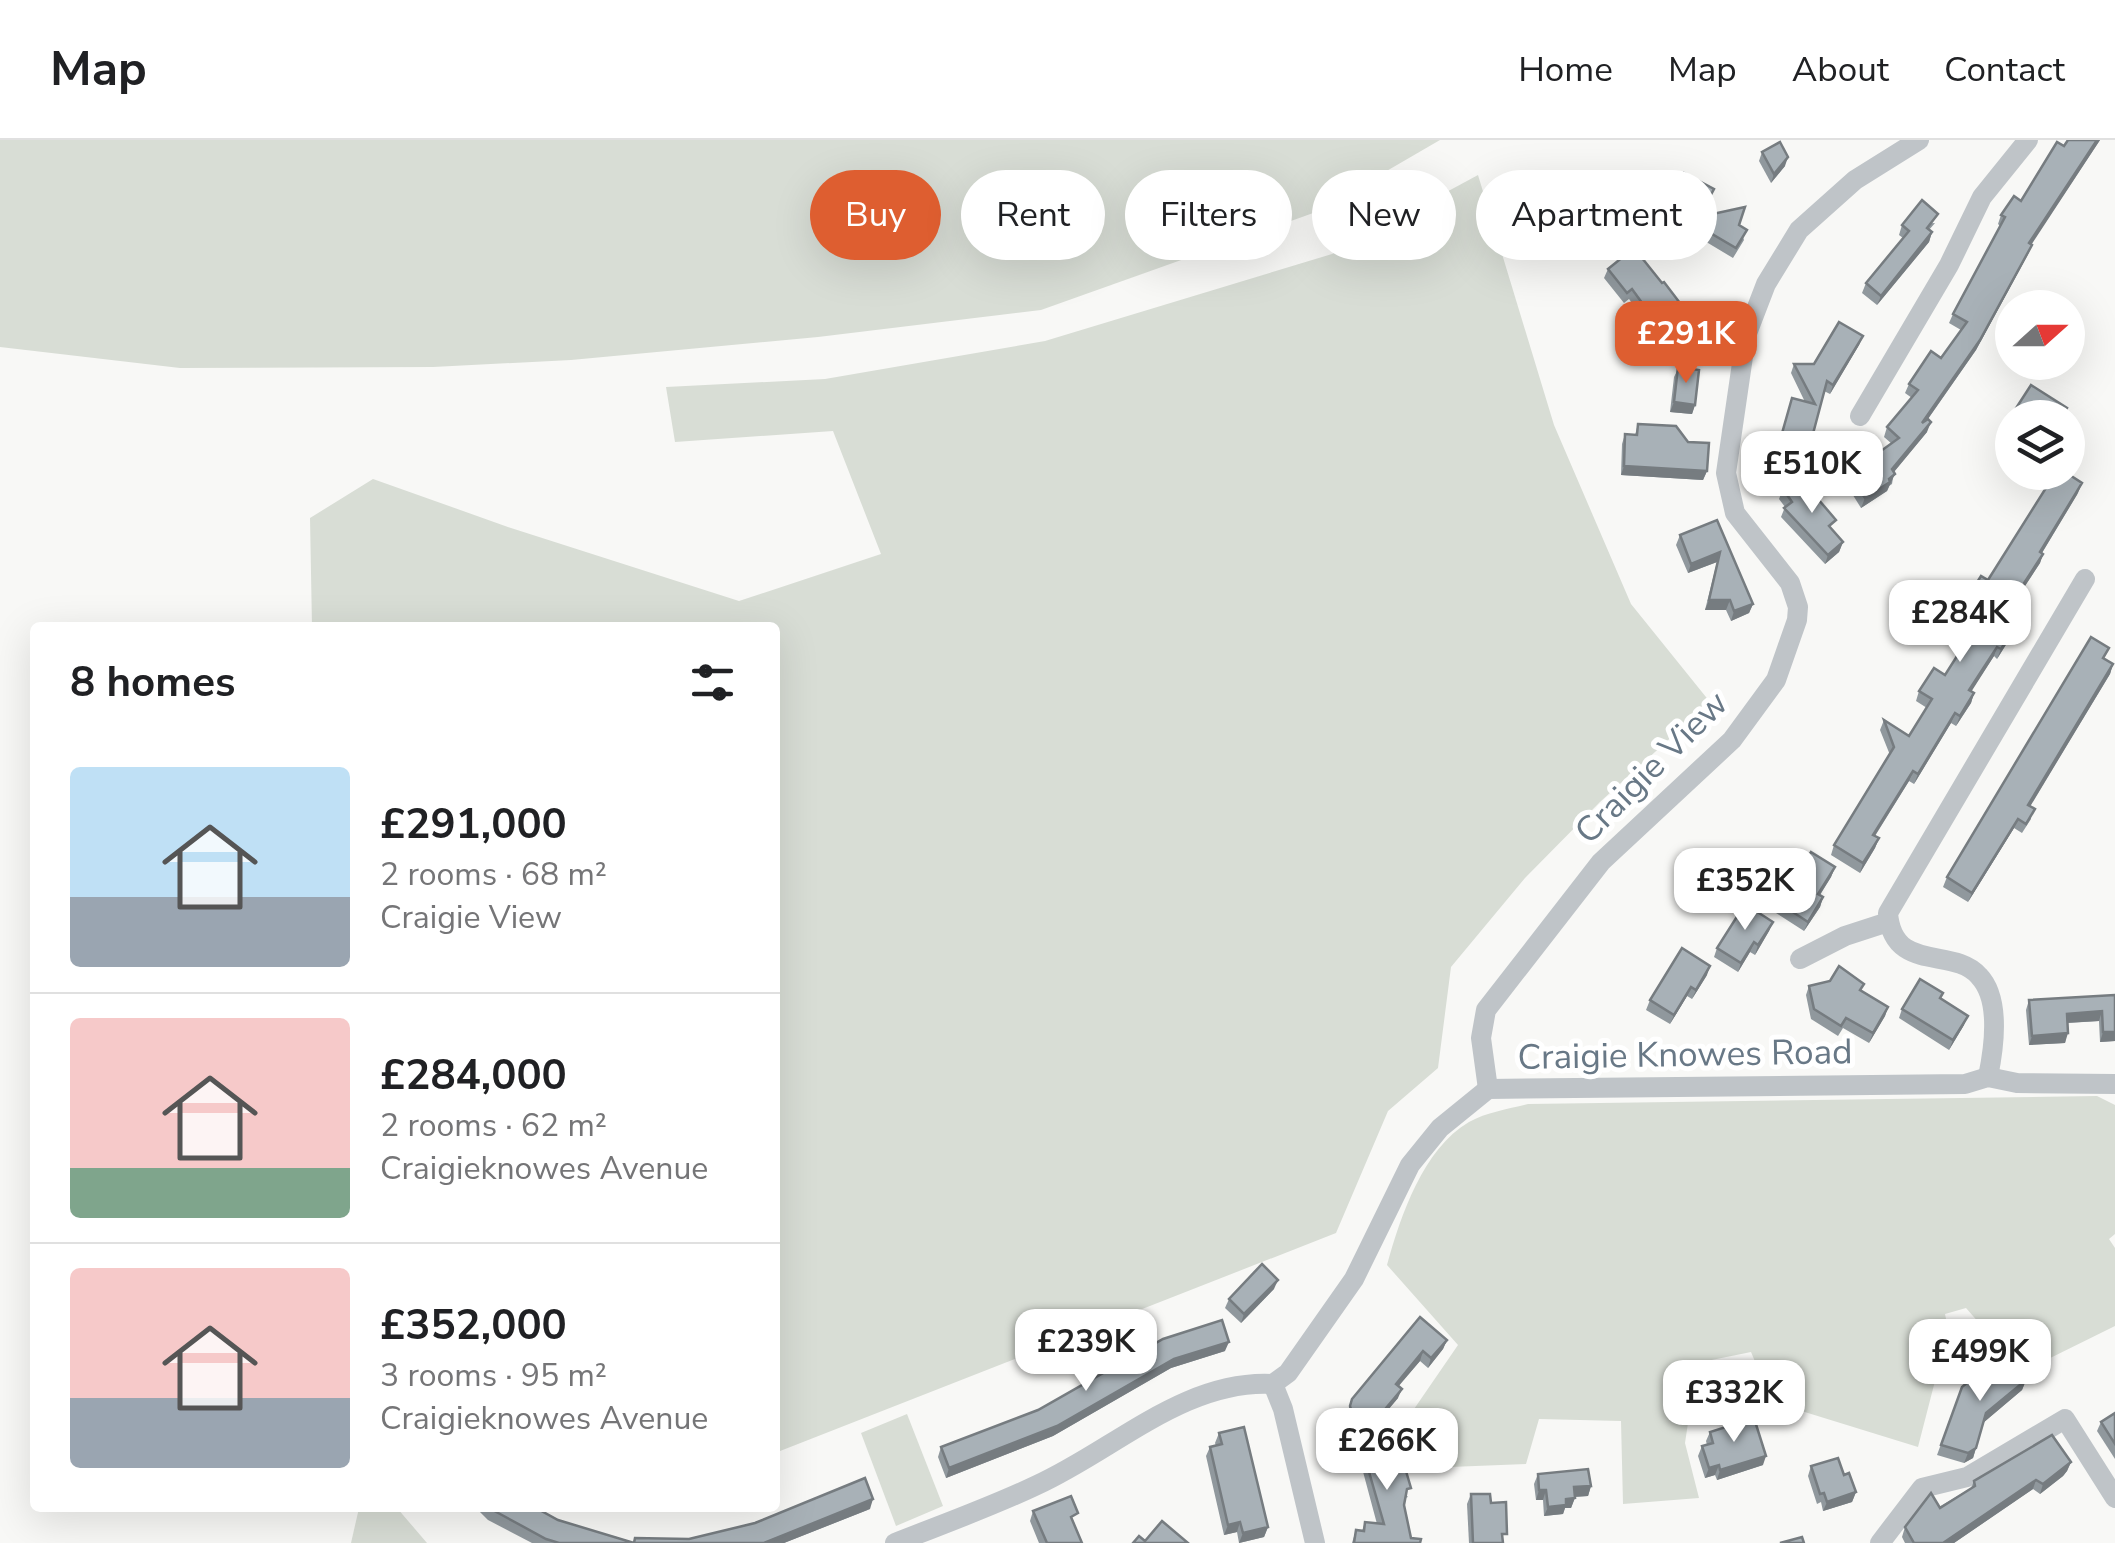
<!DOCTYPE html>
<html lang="en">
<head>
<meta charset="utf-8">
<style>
  :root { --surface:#fff; --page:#f2f2f2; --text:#202124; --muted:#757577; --line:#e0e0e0; --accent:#de5e30 }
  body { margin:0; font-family:"Nunito Sans",sans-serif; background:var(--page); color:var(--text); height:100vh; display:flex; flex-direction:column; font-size:38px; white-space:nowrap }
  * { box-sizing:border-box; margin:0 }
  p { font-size:32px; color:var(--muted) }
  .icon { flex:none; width:55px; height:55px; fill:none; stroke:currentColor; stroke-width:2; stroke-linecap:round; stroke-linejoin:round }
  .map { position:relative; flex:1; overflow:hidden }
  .details { position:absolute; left:30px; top:482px; width:750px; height:890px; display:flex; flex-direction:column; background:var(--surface); border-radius:10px; box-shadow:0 10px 40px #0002 }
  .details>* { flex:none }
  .guide { position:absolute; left:810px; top:30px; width:950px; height:90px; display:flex; gap:20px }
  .needle { width:65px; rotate:69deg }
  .tools { position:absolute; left:1995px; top:150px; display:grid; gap:20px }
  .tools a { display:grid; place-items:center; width:90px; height:90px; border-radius:50%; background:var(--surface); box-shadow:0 10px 40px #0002; font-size:50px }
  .price { position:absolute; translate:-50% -85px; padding:0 22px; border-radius:20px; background:#fff; color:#222; font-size:32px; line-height:65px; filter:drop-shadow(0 2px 5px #0008) }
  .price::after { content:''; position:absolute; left:50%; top:60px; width:30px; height:22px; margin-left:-15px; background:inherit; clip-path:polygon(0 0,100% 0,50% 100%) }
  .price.current { background:var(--accent); color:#fff }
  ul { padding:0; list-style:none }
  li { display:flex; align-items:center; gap:30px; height:250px; padding:0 40px }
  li+li { border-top:2px solid var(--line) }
  li span { display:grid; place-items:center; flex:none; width:280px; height:200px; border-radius:10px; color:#555 }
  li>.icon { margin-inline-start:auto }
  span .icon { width:120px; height:120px; fill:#fffc; stroke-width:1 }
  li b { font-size:42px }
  h2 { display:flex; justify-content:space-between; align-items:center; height:120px; padding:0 40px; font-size:42px }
  .tag { padding:0 35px; border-radius:45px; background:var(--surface); box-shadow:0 10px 40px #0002; font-size:35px; line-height:90px }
  .tag.current { background:var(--accent); color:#fff }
  header { display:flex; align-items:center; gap:60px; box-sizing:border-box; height:140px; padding:0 50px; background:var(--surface); border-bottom:2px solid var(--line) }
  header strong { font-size:48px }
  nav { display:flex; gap:55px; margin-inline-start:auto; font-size:35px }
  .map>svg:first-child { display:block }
  .green { fill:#d8ddd5 }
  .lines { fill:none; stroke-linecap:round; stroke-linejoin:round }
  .minor { stroke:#bfc4c8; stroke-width:20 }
  .wall { fill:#90989d }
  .shaded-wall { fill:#767c80 }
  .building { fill:#a8b1b7; stroke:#767c80; stroke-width:2.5 }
  .labels { text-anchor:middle; stroke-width:10; stroke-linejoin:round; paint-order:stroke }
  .street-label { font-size:35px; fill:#687886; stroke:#fff }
</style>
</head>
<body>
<header>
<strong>Map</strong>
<nav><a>Home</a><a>Map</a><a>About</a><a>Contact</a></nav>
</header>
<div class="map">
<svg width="2115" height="1403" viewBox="0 0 2115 1403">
  <rect width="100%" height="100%" fill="#f8f8f6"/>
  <!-- green -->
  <g class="green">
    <polygon points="0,0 1440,0 1316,72 1041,170 818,197 571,220 433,227 180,228 0,207"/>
    <polygon points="1478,35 1554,285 1631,464 1710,562 1600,662 1525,738 1451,827 1438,928 1388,971 1336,1093 775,1313 775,488 312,487 310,378 373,339 511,388 739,461 881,414 833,291 675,302 666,247 825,239 1045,201 1332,114"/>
    <path d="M 2097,956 L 2115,965 L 2115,1094 L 2109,1099 L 2115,1108 L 2115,1186 L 2022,1232 L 1966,1168 L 1945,1174 L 1957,1231 L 1935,1241 L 1918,1307 L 1772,1262 L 1751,1212 L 1697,1223 L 1685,1303 L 1699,1358 L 1623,1364 L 1621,1281 L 1539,1279 L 1526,1324 L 1425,1328 L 1436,1308 L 1434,1291 L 1412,1272 L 1458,1205 L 1387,1125 C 1401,1075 1423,1009 1469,982 C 1487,972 1509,969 1528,964 Z"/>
    <polygon points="907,1274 943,1366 896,1386 861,1293"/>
    <polygon points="359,1368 397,1368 427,1403 351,1403"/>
  </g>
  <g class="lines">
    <!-- minor -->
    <g class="minor">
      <polyline points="1860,276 1949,125 1982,57 2028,0"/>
      <polyline points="1800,819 1845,796 1888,782"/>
      <path d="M 1988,937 C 1994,908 2001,859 1979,836 C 1953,806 1893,834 1888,773 L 2085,439"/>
      <polyline points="1488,949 1481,898 1486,870 1601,722 1732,600 1776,540 1797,480 1798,467 1790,443 1735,373 1726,333 1746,196 1766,144 1799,90 1855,40 1919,0"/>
      <polyline points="1273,1244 1288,1233 1354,1139 1410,1025 1440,988 1488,949 1965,944 1988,937 2017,943 2115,944"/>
      <polyline points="1273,1244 1283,1269 1315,1403"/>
      <path d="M 895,1403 C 943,1384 991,1367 1037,1345 C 1114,1310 1185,1239 1273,1244"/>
      <polyline points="1880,1403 1922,1348 1967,1337 2065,1279 2115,1358"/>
    </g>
  </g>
  <!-- wall -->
  <g class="wall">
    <polygon points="2068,0 2100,0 2031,104 2028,114 1976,210 1928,279 1927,292 1894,332 1892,344 1889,346 1887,351 1861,368 1846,344 1849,334 1892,304 1884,297 1887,287 1912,258 1905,253 1909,244 1941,218 1961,190 1949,183 1953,174 2000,86 1998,84 2001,75 2021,61"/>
    <polygon points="1762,12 1785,26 1771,43 1759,21"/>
    <polygon points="1714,49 1700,77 1739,85 1744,100 1733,118 1703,100 1706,94 1664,71 1668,62"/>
    <polygon points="1935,83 1929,90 1932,92 1929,102 1877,165 1862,153 1866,143 1903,98 1899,95 1902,85"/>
    <polygon points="1608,129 1705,209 1679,227 1695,265 1692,274 1670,272 1674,237 1679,227 1629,159 1624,163 1604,138"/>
    <polygon points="1863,196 1859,205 1830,254 1824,251 1807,315 1778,307 1792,258 1805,262 1791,233 1794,224 1814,224"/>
    <polygon points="2031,245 2067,268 2063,277 2012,278 2012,297 2004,292 2007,282"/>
    <polygon points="1638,284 1707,331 1703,340 1621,335 1622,304 1625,294 1635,295"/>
    <polygon points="1783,349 1832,390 1843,402 1839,412 1825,424 1781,377 1785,367 1779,359"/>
    <polygon points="2078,353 2042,413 2043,414 2040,423 2004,478 2016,486 2012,495 1997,519 1994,516 1971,551 1974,553 1971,563 1956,586 1951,583 1914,644 1909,641 1875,696 1879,698 1875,708 1860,733 1831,715 1834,705 1890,615 1880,590 1884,580 1909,596 1927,568 1916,561 1919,551 1945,535 1968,500 1950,489 1954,479 1988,440"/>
    <polygon points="1717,380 1753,464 1749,473 1731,481 1726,470 1705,470 1717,422 1688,433 1676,405 1680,395"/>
    <polygon points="2105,519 2113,524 2110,534 2030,666 2031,679 2022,693 2014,688 1968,762 1943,747 1947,737"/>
    <polygon points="1835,727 1831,737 1820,755 1823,757 1820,767 1804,791 1776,773 1779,763"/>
    <polygon points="1773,782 1769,791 1755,815 1750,812 1738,832 1714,817 1717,808"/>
    <polygon points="1707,835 1692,859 1687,856 1670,884 1646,870 1650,860"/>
    <polygon points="1809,846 1861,850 1888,867 1885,876 1869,903 1843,888 1838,896 1811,879 1806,855"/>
    <polygon points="2115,855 2115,901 2100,902 2099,881 2068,883 2065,903 2029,905 2026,870 2029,860"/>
    <polygon points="1902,869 1964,885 1949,910 1899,878"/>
    <polygon points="1274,1149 1241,1183 1225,1168 1229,1159"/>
    <polygon points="1420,1177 1447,1200 1443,1209 1428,1228 1420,1221 1398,1246 1398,1258 1356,1308 1346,1276 1352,1259"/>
    <polygon points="1163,1199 1225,1211 1171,1228 1053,1296 946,1338 938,1317 941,1307 1038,1270"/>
    <polygon points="2001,1227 2026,1240 2022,1250 1984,1282 1973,1318 1964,1323 1937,1315 1962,1247"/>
    <polygon points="2115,1273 2115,1319 2097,1291 2101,1282"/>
    <polygon points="1710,1292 1763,1325 1717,1340 1715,1335 1705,1338 1698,1316 1702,1306 1707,1305 1706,1301"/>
    <polygon points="1219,1293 1268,1387 1264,1397 1239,1403 1237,1392 1224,1395 1206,1316 1210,1307 1216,1306 1215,1303"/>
    <polygon points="1361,1304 1408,1357 1405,1358 1404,1365 1411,1398 1420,1403 1352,1403 1356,1390 1362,1391 1365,1382 1377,1384 1358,1313"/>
    <polygon points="2071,1322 2067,1331 2063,1336 2040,1354 2033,1349 1954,1403 1905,1403 1902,1397 1905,1387 1971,1348 1974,1341"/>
    <polygon points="1811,1326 1844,1335 1856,1352 1852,1362 1823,1371 1821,1362 1817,1364 1808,1336"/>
    <polygon points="1538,1334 1591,1346 1588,1356 1575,1357 1571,1368 1565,1368 1563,1374 1544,1376 1543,1360 1536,1360 1534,1344"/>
    <polygon points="1471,1354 1504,1403 1469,1403 1467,1364"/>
    <polygon points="476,1368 536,1368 558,1380 633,1402 635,1398 689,1399 870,1369 784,1403 532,1403 488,1380"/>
    <polygon points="1033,1371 1075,1383 1073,1384 1082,1403 1039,1403 1030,1381"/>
  </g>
  <!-- shaded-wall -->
  <g class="shaded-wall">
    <polygon points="2097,0 2100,0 2026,113 2029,103"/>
    <polygon points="1788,17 1785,26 1771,43 1774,34"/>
    <polygon points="1932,92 1929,102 1877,165 1881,156"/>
    <polygon points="2032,105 2028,114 1976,210 1918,293 1922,283"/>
    <polygon points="1863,196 1859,205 1830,254 1833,245"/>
    <polygon points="1708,200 1705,209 1679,228 1682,218"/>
    <polygon points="1674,262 1695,265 1692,274 1670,272"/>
    <polygon points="1931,282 1927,292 1888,339 1892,329"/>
    <polygon points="1624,326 1707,331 1703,340 1621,335"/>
    <polygon points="1895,334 1887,351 1861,368 1865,358"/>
    <polygon points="2082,343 2078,353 2037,421 2040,412"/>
    <polygon points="1843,402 1839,412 1825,424 1828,415"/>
    <polygon points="1720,412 1717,422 1688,433 1691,424"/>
    <polygon points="2043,414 2040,423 1998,487 2002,477"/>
    <polygon points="1709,460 1730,460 1726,470 1705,470"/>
    <polygon points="1753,464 1749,473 1731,481 1734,471"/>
    <polygon points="2016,486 2012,495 1997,519 2001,509"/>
    <polygon points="1997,507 1994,516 1966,560 1969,550"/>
    <polygon points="2113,524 2110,534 2025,675 2028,665"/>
    <polygon points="1974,553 1971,563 1956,586 1960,576"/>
    <polygon points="1955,573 1951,583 1914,644 1918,634"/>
    <polygon points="1913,631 1909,641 1869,705 1873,695"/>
    <polygon points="2018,679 2014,688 1968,762 1972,753"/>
    <polygon points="1879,698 1875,708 1860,733 1863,723"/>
    <polygon points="1835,727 1831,737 1814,764 1818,754"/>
    <polygon points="1823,757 1820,767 1804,791 1808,782"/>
    <polygon points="1773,782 1769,791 1755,815 1758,805"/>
    <polygon points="1754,802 1750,812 1738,832 1741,823"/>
    <polygon points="1710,826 1707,835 1692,859 1696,850"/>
    <polygon points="1691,847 1687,856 1670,884 1674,875"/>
    <polygon points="1888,867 1885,876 1869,903 1873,893"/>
    <polygon points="2102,871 2099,881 2064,883 2067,874"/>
    <polygon points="1968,876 1964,885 1949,910 1953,900"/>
    <polygon points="2103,892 2115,892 2115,901 2100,902"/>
    <polygon points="2068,893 2065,903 2029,905 2032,896"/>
    <polygon points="1278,1140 1274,1149 1241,1183 1244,1174"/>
    <polygon points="1447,1200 1443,1209 1428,1228 1431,1218"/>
    <polygon points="1229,1202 1225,1211 1171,1228 1053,1296 946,1338 949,1328 1174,1219"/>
    <polygon points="1423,1211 1420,1221 1392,1254 1396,1244"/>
    <polygon points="2026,1240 2022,1250 1983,1283 1986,1273"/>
    <polygon points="1402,1249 1398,1258 1356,1308 1360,1299"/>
    <polygon points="1976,1308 1973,1318 1964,1323 1968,1313"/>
    <polygon points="1766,1316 1763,1325 1717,1340 1720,1330"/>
    <polygon points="2071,1322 2067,1331 2063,1336 2040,1354 2043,1344"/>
    <polygon points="1719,1325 1715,1335 1705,1338 1709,1328"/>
    <polygon points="2036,1340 2033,1349 1954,1403 1943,1403"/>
    <polygon points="1591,1346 1588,1356 1570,1357 1574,1347"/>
    <polygon points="1539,1350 1546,1350 1543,1360 1536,1360"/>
    <polygon points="1856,1352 1852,1362 1823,1371 1827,1362"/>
    <polygon points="1575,1358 1571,1368 1565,1368 1563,1374 1544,1376 1548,1367 1566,1359"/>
    <polygon points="873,1359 870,1369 784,1403 764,1403"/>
    <polygon points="1240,1382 1237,1392 1224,1395 1228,1385"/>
    <polygon points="1268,1387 1264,1397 1239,1403 1243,1393"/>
  </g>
  <!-- building -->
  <g class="building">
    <polygon points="2068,0 2097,0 2029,103 2032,105 1980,200 1922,283 1928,279 1931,282 1892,329 1895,334 1889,339 1890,342 1865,358 1849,334 1899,298 1887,287 1918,250 1909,244 1931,211 1941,218 1967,182 1953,174 2005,77 2001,75 2014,56 2021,61 2057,2 2064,6"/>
    <polygon points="1780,2 1788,17 1774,34 1762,12"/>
    <polygon points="1684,33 1714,49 1699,77 1745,67 1739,85 1747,90 1736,108 1707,91 1710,85 1668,62"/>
    <polygon points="1922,60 1938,74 1927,88 1932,92 1881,156 1866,143 1909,91 1902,85"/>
    <polygon points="1634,108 1662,143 1664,142 1708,200 1682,218 1632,149 1627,153 1608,129"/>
    <polygon points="1839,182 1863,196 1833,245 1827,241 1810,305 1781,297 1792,258 1815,264 1794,224 1814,224"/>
    <polygon points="1678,227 1699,230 1695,265 1674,262"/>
    <polygon points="2031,245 2067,268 2061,278 2012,278 2012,285 2007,282"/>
    <polygon points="1638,284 1676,286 1688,302 1709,303 1707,331 1624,326 1625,294 1637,295"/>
    <polygon points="2056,332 2065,332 2082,343 2040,412 2043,414 2002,477 2016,486 2001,509 1997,507 1969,550 1974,553 1960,576 1955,573 1918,634 1913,631 1873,695 1879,698 1863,723 1834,705 1894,607 1884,580 1909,596 1932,559 1919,551 1934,528 1945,535 1973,491 1954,479 1981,436 1988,440"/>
    <polygon points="1797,339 1803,348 1806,345 1836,380 1829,386 1843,402 1828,415 1784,368 1792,362 1783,349"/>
    <polygon points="1717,380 1753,464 1734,471 1730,460 1709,460 1720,412 1691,424 1680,395"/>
    <polygon points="2091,497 2109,508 2103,518 2113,524 2028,665 2035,669 2026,684 2018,679 1972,753 1947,737"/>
    <polygon points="1811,712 1835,727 1818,754 1823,757 1808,782 1779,763"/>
    <polygon points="1745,764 1773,782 1758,805 1754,802 1741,823 1717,808"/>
    <polygon points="1682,808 1710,826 1696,850 1691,847 1674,875 1650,860"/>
    <polygon points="1839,826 1864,844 1860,850 1888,867 1873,893 1846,878 1841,886 1814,869 1809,846 1830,841"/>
    <polygon points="1920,839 1943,853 1940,858 1968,876 1953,900 1902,869"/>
    <polygon points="2115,855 2115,892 2103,892 2102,871 2067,874 2068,893 2032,896 2029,860"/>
    <polygon points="1262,1124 1278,1140 1244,1174 1229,1159"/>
    <polygon points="1420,1177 1447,1200 1431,1218 1423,1211 1396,1244 1402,1249 1360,1299 1350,1266 1352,1259"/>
    <polygon points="1222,1180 1229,1202 1174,1219 1057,1286 949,1328 941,1307 1038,1270 1163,1199"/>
    <polygon points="1995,1219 2001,1227 2009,1220 2026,1240 1986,1273 1976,1308 1968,1313 1941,1305 1962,1247"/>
    <polygon points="2115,1273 2115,1304 2101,1282"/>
    <polygon points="1754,1278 1766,1316 1720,1330 1719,1325 1709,1328 1702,1306 1713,1303 1710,1292"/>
    <polygon points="1244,1287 1268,1387 1243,1393 1240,1382 1228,1385 1210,1307 1222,1304 1219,1293"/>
    <polygon points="1395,1294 1411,1348 1407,1349 1404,1365 1411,1398 1421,1399 1420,1403 1354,1403 1356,1390 1364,1391 1365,1382 1384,1384 1361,1304"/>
    <polygon points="2052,1295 2071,1322 2043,1344 2036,1340 1943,1403 1914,1403 1905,1387 1931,1353 1940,1368 1975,1346 1974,1341"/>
    <polygon points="1838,1318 1844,1335 1849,1333 1856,1352 1827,1362 1824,1353 1820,1354 1811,1326"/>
    <polygon points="1588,1329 1591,1346 1574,1347 1575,1358 1566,1359 1566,1365 1548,1367 1546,1350 1539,1350 1538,1334"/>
    <polygon points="865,1338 873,1359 764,1403 559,1403 546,1399 489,1368 536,1368 558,1380 634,1403 635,1398 689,1399 755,1383"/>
    <polygon points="1471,1354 1490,1354 1491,1363 1506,1362 1507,1394 1502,1394 1503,1403 1473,1403"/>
    <polygon points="1071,1356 1078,1373 1071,1377 1082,1403 1047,1403 1033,1371"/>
    <polygon points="1162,1381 1188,1403 1133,1403 1139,1396 1145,1401"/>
    <polygon points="1802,1397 1804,1403 1780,1403"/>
  </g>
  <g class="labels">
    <!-- street labels -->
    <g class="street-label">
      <text transform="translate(1651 627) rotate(-45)" y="12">Craigie View</text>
      <text transform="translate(1685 914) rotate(-1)" y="12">Craigie Knowes Road</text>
    </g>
  </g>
</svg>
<div class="tools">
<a><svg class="needle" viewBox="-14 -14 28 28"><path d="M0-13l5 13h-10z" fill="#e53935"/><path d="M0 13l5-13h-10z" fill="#757577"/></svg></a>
<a><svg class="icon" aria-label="layers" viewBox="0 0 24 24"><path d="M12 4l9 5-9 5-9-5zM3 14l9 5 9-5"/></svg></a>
</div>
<b class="price current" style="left:1686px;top:246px">£291K</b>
<b class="price" style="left:1812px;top:376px">£510K</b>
<b class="price" style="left:1960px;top:525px">£284K</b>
<b class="price" style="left:1745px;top:793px">£352K</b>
<b class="price" style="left:1086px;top:1254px">£239K</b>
<b class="price" style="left:1980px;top:1264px">£499K</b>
<b class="price" style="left:1734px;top:1305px">£332K</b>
<b class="price" style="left:1387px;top:1353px">£266K</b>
<div class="guide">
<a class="tag current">Buy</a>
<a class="tag">Rent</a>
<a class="tag">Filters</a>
<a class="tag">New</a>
<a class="tag">Apartment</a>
</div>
<section class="details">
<h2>8 homes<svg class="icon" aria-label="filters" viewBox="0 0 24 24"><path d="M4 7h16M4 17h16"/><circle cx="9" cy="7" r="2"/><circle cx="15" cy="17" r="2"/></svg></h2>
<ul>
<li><span style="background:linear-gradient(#bfe0f5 65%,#9aa5b1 0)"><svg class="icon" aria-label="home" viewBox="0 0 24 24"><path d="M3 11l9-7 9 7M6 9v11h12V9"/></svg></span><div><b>£291,000</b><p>2 rooms · 68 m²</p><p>Craigie View</p></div></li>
<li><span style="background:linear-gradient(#f6c9c9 75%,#7fa58c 0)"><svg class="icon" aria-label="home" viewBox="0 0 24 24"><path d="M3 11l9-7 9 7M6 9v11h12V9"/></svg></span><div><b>£284,000</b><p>2 rooms · 62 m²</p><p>Craigieknowes Avenue</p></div></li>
<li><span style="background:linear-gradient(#f6c9c9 65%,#9aa5b1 0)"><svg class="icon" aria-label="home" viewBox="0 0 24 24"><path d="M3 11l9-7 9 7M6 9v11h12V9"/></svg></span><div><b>£352,000</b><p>3 rooms · 95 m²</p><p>Craigieknowes Avenue</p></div></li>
</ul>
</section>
</div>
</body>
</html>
